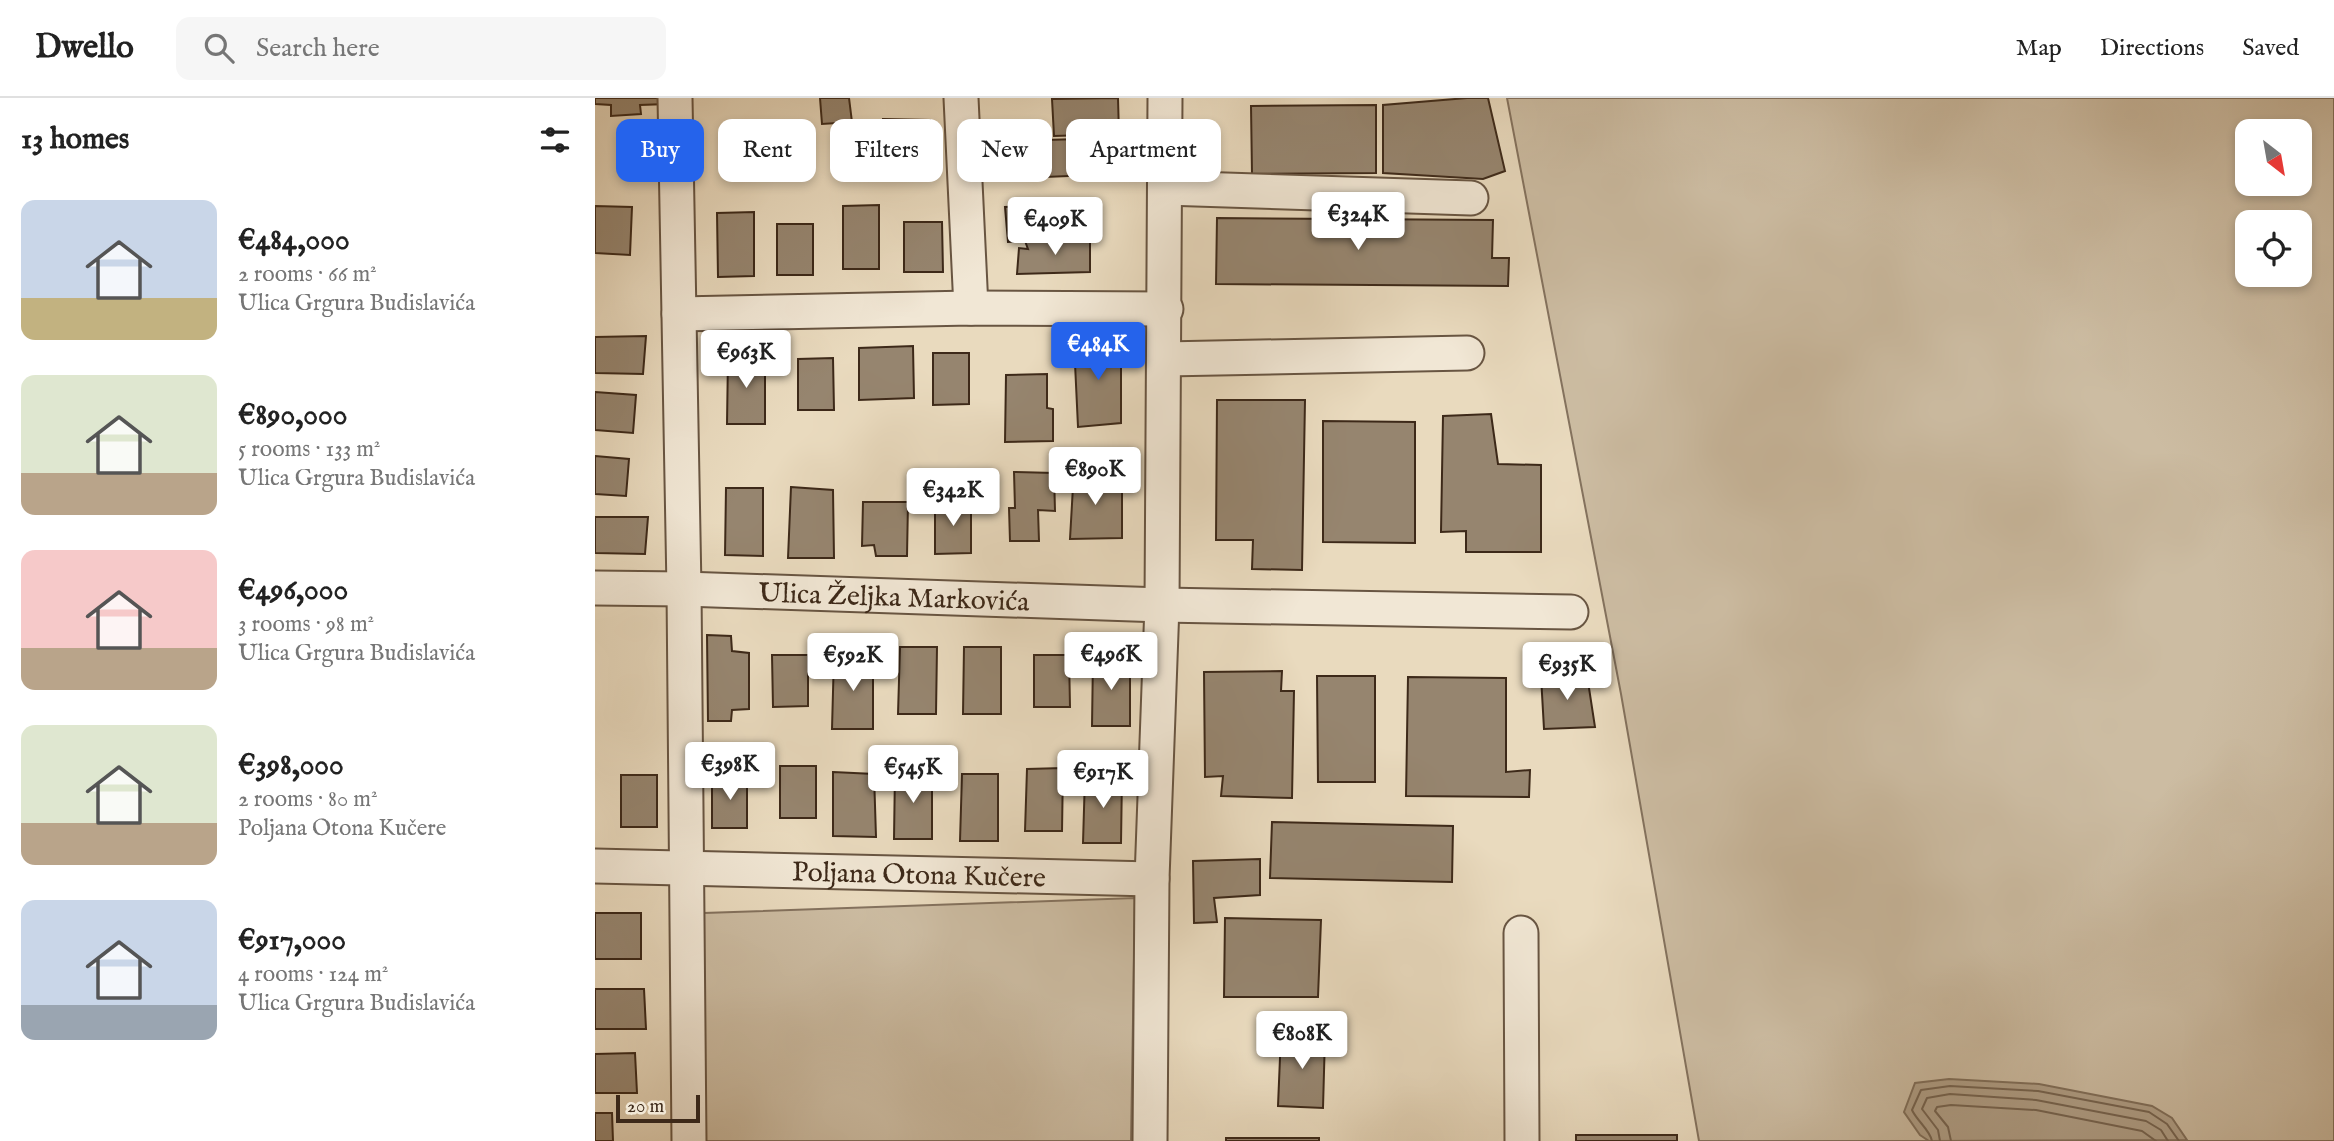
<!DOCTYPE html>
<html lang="en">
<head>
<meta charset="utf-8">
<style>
  :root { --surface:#fff; --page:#f6f6f6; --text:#222; --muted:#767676; --line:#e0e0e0; --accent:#2563eb }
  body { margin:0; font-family:"IM FELL English",serif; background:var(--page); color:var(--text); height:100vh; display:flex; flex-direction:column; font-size:26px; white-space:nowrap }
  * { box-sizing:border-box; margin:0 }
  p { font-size:23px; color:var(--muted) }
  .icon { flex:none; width:38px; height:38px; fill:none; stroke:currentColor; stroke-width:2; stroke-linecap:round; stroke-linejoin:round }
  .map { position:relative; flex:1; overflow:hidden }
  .drawer { display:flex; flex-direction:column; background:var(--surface); width:595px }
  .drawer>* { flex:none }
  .top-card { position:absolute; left:21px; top:21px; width:665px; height:63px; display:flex; gap:14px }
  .needle { width:46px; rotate:149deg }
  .buttons { position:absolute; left:1640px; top:21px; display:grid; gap:14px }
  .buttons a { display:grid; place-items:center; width:77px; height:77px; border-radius:14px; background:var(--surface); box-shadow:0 4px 10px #0003; font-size:35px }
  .scale { position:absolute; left:21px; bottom:18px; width:84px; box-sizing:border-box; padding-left:7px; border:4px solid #3d2919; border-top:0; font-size:19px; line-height:24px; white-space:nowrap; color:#3d2919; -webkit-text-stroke:5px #f1e7d5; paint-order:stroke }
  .price { position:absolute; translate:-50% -60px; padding:0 16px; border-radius:7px; background:#fff; color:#222; font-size:23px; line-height:46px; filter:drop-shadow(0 2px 4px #0008) }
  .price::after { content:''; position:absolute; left:50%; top:42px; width:21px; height:16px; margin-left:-10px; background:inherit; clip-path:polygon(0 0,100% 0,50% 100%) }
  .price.selected { background:var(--accent); color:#fff }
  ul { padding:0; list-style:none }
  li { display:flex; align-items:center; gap:21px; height:175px; padding:0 21px }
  li span { display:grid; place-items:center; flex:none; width:196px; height:140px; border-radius:14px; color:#555 }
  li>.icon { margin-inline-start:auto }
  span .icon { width:84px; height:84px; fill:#fffc; stroke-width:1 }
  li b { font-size:30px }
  h2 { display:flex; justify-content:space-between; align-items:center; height:84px; padding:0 21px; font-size:30px }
  .tag { padding:0 24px; border-radius:14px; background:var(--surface); box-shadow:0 4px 10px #0003; font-size:24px; line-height:63px }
  .tag.selected { background:var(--accent); color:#fff }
  header { display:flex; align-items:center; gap:42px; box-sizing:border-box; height:98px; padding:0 35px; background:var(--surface); border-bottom:2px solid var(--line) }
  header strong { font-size:33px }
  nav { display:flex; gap:38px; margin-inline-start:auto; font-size:24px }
  .search { width:490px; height:63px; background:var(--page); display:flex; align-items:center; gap:18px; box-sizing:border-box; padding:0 24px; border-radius:14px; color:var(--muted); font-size:26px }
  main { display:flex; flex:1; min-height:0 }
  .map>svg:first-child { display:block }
  .green { fill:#ccbca2; stroke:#84725e; stroke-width:2; fill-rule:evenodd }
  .water { fill:#af9e86; stroke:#816f5a; stroke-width:2 }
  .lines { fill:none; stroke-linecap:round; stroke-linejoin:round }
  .shore { stroke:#766450; stroke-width:2 }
  .building { fill:#96856f; stroke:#3d2919; stroke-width:2 }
  .minor-casing { stroke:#685542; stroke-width:37 }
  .minor { stroke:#f1e7d5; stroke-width:33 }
  .labels { text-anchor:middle; stroke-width:7; stroke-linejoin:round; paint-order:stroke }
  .street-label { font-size:28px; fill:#3d2919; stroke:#f1e7d5 }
</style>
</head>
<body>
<header>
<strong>Dwello</strong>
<div class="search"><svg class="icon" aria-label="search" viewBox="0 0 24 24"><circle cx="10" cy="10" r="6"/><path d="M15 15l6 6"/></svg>Search here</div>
<nav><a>Map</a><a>Directions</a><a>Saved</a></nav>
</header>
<main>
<section class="drawer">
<h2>13 homes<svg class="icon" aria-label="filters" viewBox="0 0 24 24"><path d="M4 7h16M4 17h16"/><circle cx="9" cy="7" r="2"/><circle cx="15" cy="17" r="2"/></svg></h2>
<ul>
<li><span style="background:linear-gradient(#c9d6e8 70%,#c2b280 0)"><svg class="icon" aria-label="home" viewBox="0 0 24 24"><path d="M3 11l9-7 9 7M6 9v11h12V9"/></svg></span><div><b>€484,000</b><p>2 rooms · 66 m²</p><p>Ulica Grgura Budislavića</p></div></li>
<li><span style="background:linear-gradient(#dfe7d0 70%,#b9a48a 0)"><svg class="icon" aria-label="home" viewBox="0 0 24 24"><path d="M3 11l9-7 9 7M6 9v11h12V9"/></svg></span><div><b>€890,000</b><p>5 rooms · 133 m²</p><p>Ulica Grgura Budislavića</p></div></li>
<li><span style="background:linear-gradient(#f6c9c9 70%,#b9a48a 0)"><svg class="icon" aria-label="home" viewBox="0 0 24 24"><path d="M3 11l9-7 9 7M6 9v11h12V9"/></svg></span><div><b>€496,000</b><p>3 rooms · 98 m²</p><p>Ulica Grgura Budislavića</p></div></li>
<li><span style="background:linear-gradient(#dfe7d0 70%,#b9a48a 0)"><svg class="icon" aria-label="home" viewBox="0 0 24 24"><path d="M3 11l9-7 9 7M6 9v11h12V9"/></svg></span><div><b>€398,000</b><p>2 rooms · 80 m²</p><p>Poljana Otona Kučere</p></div></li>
<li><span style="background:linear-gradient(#c9d6e8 75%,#9aa5b1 0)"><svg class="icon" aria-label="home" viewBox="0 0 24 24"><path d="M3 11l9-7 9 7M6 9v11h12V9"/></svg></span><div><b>€917,000</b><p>4 rooms · 124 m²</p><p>Ulica Grgura Budislavića</p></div></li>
</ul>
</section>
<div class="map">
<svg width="1739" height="1043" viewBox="0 0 1739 1043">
  <rect width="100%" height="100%" fill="#e9dabe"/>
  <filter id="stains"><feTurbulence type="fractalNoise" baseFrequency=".00286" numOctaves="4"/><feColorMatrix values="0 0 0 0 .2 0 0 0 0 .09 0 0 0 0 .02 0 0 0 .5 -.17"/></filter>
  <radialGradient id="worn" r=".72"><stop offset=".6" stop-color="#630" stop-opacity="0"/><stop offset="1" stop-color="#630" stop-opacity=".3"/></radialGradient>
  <!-- green -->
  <g class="green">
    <path d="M 912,0 L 1739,0 L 1739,1043 L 1104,1043 L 1026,596 ZM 1652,33 L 1704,33 L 1704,86 L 1652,86 ZM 1652,124 L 1704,124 L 1704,177 L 1652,177 Z"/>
    <polygon points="540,800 536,1043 107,1043 109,815"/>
  </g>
  <!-- water -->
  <polygon class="water" points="1354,981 1444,986 1557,1008 1577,1020 1592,1042 1334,1043 1325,1037 1309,1014 1320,985"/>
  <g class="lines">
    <!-- shore -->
    <g class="shore">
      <path d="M 1337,1043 C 1335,1032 1322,1023 1317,1012 L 1326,992 L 1355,988 L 1443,993 L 1554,1014 L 1572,1026 L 1584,1043"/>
      <polyline points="1345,1043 1343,1032 1327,1011 1332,1000 1355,996 1441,1002 1551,1023 1566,1032 1573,1043"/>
      <polyline points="1356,1043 1353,1029 1340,1013 1342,1009 1356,1007 1441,1012 1547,1033 1561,1043"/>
    </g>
  </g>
  <!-- building -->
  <g class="building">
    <polygon points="0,0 71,0 72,6 45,7 46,16 16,18 16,7 0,6"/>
    <polygon points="225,0 254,0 257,24 227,26"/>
    <polygon points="523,0 524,36 459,38 457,1"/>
    <polygon points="872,0 893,0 910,73 888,81 788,75 788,7"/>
    <polygon points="781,7 781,75 657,76 656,8"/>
    <polygon points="288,21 335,22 334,60 275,60 274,39 287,38"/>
    <polygon points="520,40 522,76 450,79 450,42"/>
    <polygon points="284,107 284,171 248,171 248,108"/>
    <polygon points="477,107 477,131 463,131 464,142 413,144 410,109"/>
    <polygon points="0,108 37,109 35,157 0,155"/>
    <polygon points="159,114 159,178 123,179 122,115"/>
    <polygon points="622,120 898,122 897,160 914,160 913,188 621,186"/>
    <polygon points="309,124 347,124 348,174 309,174"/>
    <rect x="182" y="126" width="36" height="51"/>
    <polygon points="495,140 495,174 422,176 424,150 433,151 430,143"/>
    <polygon points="51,238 48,276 0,275 0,239"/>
    <polygon points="526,242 526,325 483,329 479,244"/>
    <polygon points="318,248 319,300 264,302 264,250"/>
    <polygon points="338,255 374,255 374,306 338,307"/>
    <polygon points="170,258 170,326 132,326 133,259"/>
    <polygon points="238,260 239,312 203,312 203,261"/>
    <polygon points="452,276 452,310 458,311 458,343 410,344 411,277"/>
    <polygon points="0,294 41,297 38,335 0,332"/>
    <polygon points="622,302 710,302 707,472 657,471 658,442 621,442"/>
    <polygon points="896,316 903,366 946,367 946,454 871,454 871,433 846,434 848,318"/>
    <polygon points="728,323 820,324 820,445 728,444"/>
    <polygon points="0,358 34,361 31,398 0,396"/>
    <polygon points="506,370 505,387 527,388 527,440 475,441 479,371"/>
    <polygon points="419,374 459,375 460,413 443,412 444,443 415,443 414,410 420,410"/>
    <polygon points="196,389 238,392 239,460 193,460"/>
    <polygon points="131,390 168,390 168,458 130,457"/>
    <polygon points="268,404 313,404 312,458 281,458 279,447 267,448"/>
    <polygon points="340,404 376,404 376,455 340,456"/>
    <polygon points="0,419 53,419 50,456 0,455"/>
    <polygon points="112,537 136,538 137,553 154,555 154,611 137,612 136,623 113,623"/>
    <polygon points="305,549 342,549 341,616 303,616"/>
    <polygon points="369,549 406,549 406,616 368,616"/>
    <polygon points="177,557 213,557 213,608 178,609"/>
    <polygon points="239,557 278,559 278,631 237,631"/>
    <polygon points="439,557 474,557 475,609 439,609"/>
    <polygon points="498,560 535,560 535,628 497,628"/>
    <polygon points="687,573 686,593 699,593 697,700 626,698 628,678 610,679 609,574"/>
    <polygon points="992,577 1000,629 949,631 946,578"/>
    <polygon points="722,578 780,578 780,684 723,684"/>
    <polygon points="813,579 911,580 911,674 935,672 934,699 811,698"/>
    <rect x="185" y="668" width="36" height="52"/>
    <polygon points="468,670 467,733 430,733 432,671"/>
    <polygon points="300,673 337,674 337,741 299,741"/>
    <polygon points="238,674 279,676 281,739 238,738"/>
    <polygon points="367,676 403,676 403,743 365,743"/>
    <rect x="26" y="677" width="36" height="52"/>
    <polygon points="490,678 527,678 526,745 488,745"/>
    <rect x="117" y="679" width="35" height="51"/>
    <polygon points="677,724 858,728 857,784 675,780"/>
    <polygon points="665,761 665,797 619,800 622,824 599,825 598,763"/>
    <rect x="0" y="815" width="46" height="46"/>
    <polygon points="630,820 726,822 723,899 629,899"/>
    <polygon points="0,891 49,891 51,931 0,931"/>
    <polygon points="686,936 730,938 728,1010 683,1008"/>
    <polygon points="40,955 42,995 0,995 0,956"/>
    <polygon points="0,1015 17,1015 18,1043 0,1043"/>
    <rect x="981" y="1037" width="101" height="6"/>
    <rect x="631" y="1040" width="93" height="3"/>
  </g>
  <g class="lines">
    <!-- minor casing -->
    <g class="minor-casing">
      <g id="minor">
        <polyline points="80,0 89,491 94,1043"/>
        <polyline points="366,0 376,210"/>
        <polyline points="570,90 876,100"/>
        <polyline points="84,216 376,210 571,211"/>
        <polyline points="570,261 872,255"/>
        <path id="s1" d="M 0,490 L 89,491 L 567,507 L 976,514"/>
        <path id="s2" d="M 0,768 L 557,781"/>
        <polyline points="926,835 927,1043"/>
        <polyline points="555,1043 557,781 567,507 570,0"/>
      </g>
    </g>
    <!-- minor -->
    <use href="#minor" class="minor"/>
  </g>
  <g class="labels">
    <!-- street labels -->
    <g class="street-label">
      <text dy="10" stroke="none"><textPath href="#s1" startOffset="299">Ulica Željka Markovića</textPath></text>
      <text dy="10" stroke="none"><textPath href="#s2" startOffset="324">Poljana Otona Kučere</textPath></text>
    </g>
  </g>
  <rect width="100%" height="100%" filter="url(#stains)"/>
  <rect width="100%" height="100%" fill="url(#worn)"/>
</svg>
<div class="buttons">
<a><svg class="needle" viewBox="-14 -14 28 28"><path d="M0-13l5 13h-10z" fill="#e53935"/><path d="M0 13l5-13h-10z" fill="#767676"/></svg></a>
<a><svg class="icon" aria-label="locate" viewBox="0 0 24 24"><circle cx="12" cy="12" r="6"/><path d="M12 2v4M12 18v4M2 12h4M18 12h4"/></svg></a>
</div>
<div class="scale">20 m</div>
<b class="price" style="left:763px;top:154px">€324K</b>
<b class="price" style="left:460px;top:159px">€409K</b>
<b class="price selected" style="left:503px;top:284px">€484K</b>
<b class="price" style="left:151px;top:292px">€963K</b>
<b class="price" style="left:500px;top:409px">€890K</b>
<b class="price" style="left:358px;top:430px">€342K</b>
<b class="price" style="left:516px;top:594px">€496K</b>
<b class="price" style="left:258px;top:595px">€592K</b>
<b class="price" style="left:972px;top:604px">€935K</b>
<b class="price" style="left:135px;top:704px">€398K</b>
<b class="price" style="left:318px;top:707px">€545K</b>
<b class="price" style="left:508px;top:712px">€917K</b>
<b class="price" style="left:707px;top:973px">€808K</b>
<div class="top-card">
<a class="tag selected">Buy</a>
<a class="tag">Rent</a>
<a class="tag">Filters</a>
<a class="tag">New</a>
<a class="tag">Apartment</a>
</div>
</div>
</main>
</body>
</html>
